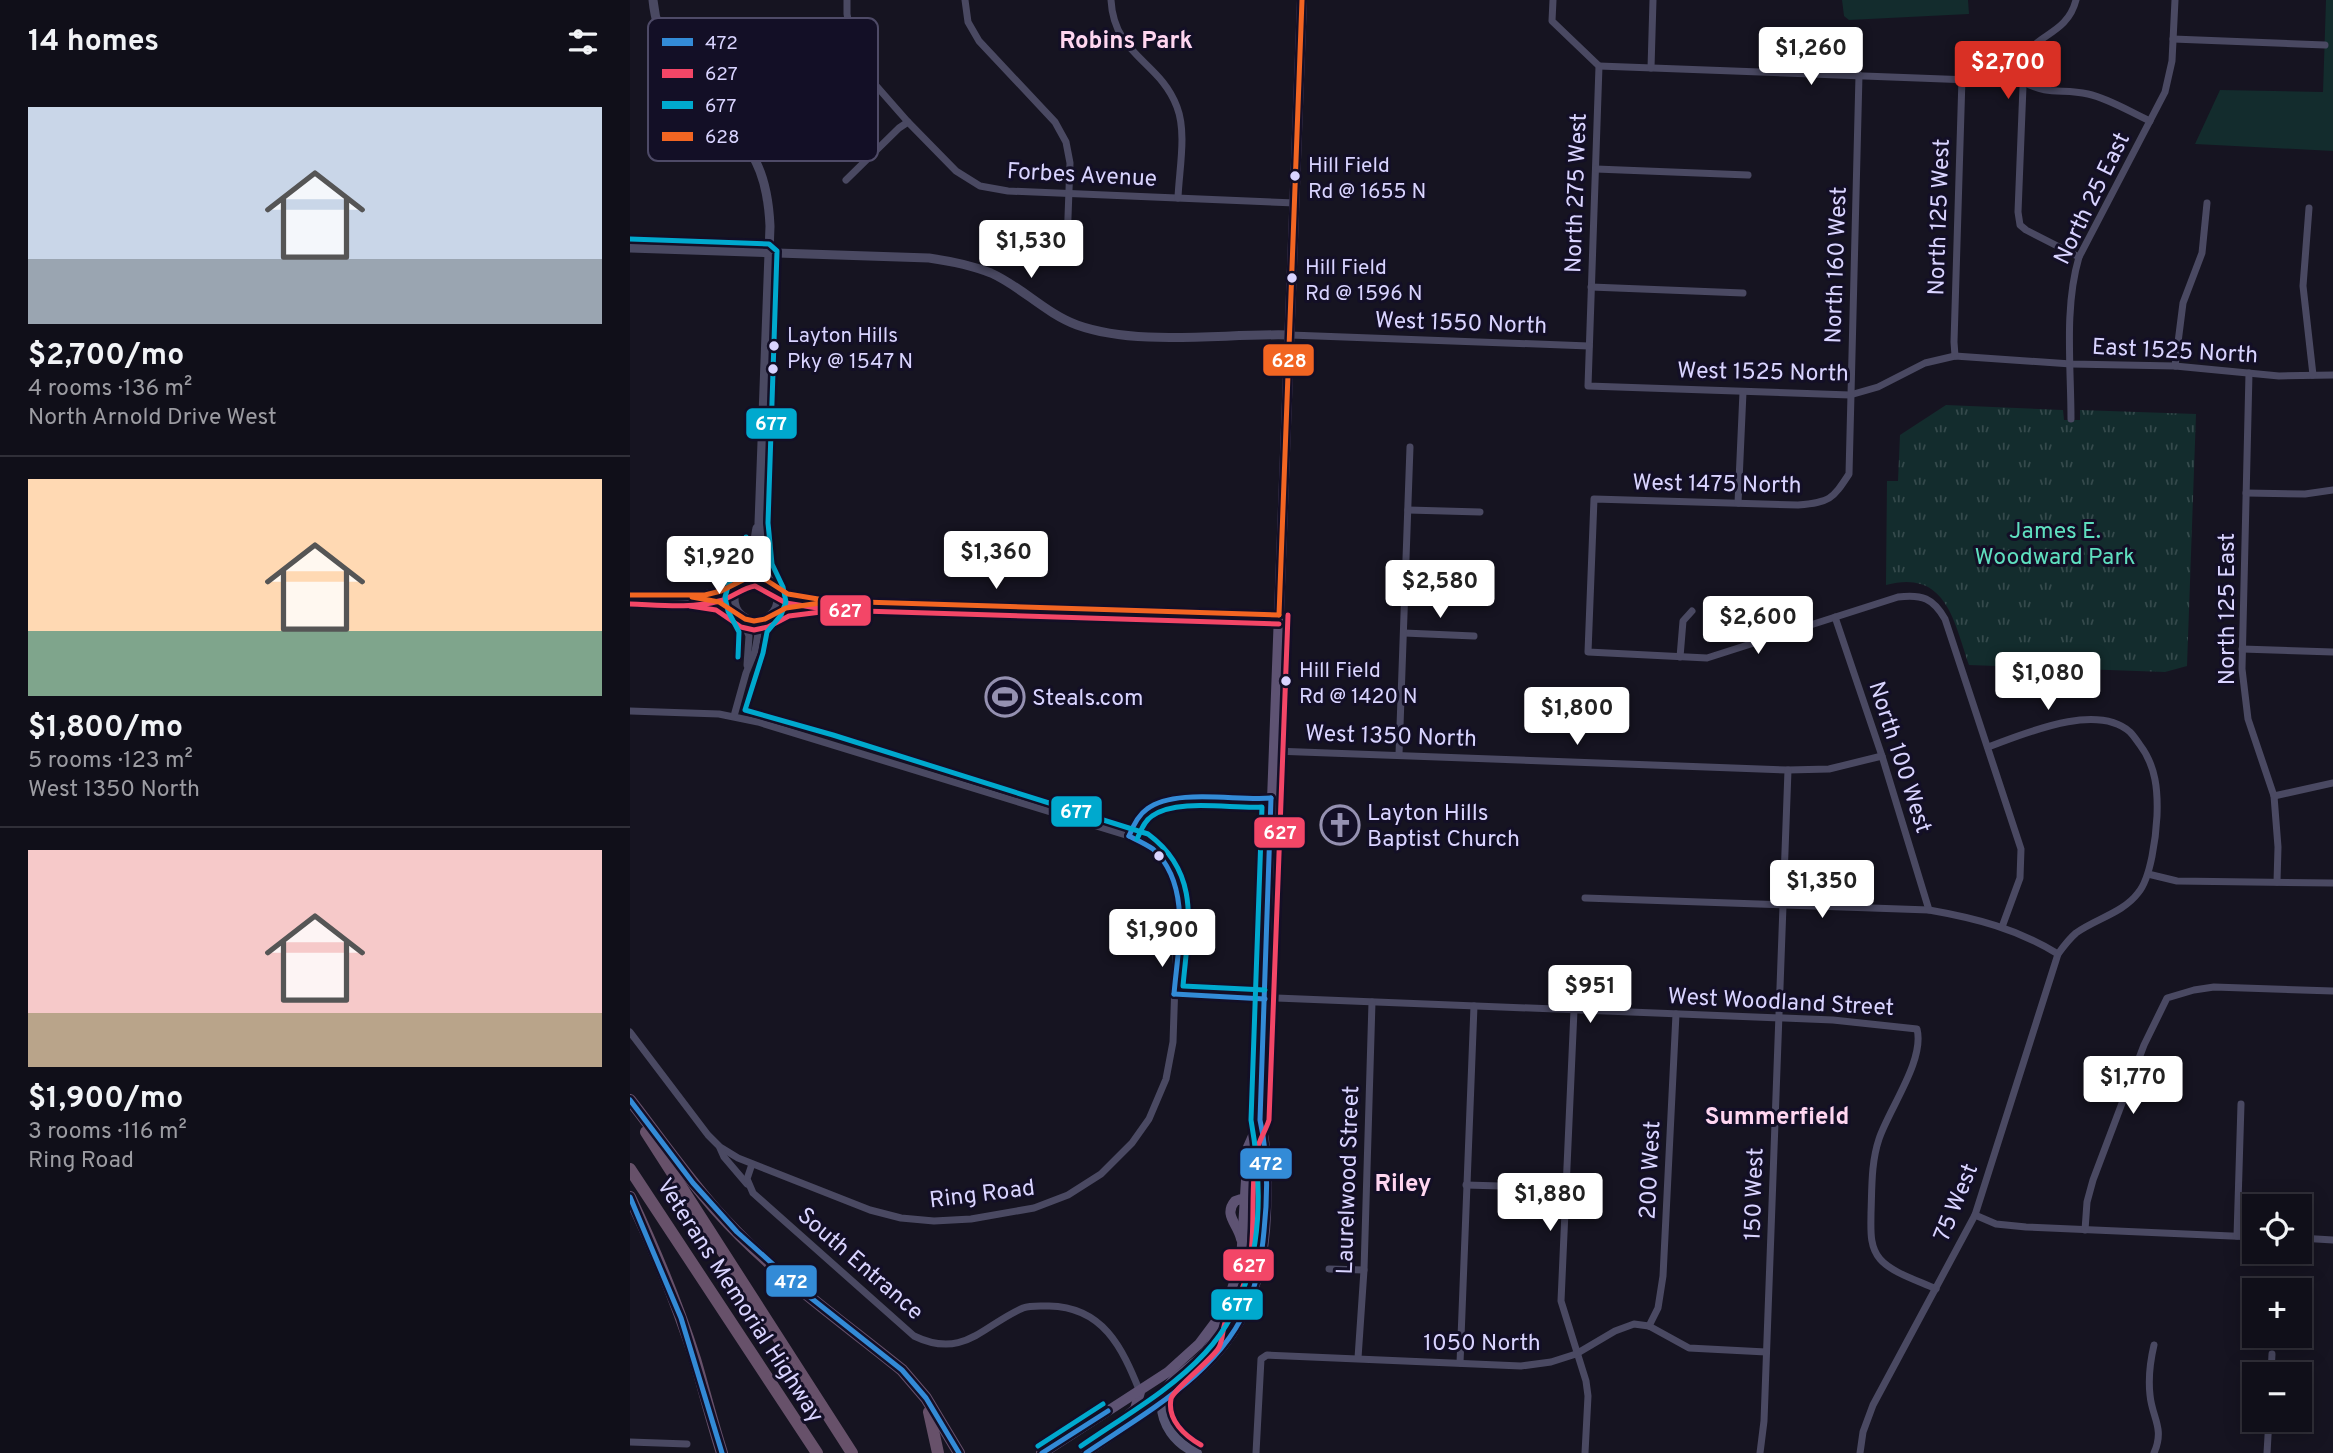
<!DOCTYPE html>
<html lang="en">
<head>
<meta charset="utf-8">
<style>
  :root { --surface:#100f19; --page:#1e1d26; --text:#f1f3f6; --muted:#9c9ca2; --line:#302f38; --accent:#d93025 }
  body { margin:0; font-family:Overpass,sans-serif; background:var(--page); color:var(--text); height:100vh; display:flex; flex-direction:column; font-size:26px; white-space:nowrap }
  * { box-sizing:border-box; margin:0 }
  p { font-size:23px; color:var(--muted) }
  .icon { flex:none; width:38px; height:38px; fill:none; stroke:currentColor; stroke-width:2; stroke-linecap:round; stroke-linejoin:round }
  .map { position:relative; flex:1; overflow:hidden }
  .sheet { display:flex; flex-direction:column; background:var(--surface); width:630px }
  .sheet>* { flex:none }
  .tools { position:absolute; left:1612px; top:1194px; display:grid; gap:14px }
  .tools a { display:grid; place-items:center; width:70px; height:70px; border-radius:0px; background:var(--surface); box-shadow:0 4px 18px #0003,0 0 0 2px var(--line); font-size:35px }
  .price { position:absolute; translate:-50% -60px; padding:0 16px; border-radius:7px; background:#fff; color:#222; font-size:23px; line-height:46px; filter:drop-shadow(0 2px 4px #0008) }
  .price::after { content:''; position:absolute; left:50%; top:42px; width:21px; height:16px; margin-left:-10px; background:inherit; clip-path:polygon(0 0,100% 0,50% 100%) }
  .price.current { background:var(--accent); color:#fff }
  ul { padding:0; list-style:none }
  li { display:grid; align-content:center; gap:14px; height:371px; padding:0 28px }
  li+li { border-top:2px solid var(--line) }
  li span { display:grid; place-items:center; height:217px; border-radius:0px; color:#555 }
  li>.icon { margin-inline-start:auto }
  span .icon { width:126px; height:126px; fill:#fffc; stroke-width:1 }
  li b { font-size:30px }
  h2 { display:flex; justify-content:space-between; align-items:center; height:84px; padding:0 28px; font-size:30px }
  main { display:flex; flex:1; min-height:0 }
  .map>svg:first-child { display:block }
  .grass { fill:#132c2d }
  .park { fill:url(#park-tufts) }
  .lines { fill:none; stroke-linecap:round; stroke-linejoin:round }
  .minor { stroke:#4a4962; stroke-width:7 }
  .tertiary { stroke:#4a4962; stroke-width:9 }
  .secondary { stroke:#575674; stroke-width:10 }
  .primary { stroke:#5e5373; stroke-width:10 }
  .motorway { stroke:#67516a; stroke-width:12 }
  .bus-1-casing { stroke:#130f26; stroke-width:10 }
  .bus-2-casing { stroke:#130f26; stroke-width:10 }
  .bus-3-casing { stroke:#130f26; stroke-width:10 }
  .bus-4-casing { stroke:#130f26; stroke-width:10 }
  .bus-1 { stroke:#338bd7; stroke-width:5 }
  .bus-2 { stroke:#f34667; stroke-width:5 }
  .bus-3 { stroke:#00a9ce; stroke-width:5 }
  .bus-4 { stroke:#f26522; stroke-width:5 }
  .bus-dot { fill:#d9d4ff; stroke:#130f26; stroke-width:2.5 }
  .labels { text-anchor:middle; stroke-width:6; stroke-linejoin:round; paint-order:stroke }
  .bus-label { font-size:21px; fill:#d9d4ff; stroke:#130f26; text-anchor:start }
  .street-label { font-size:23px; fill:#d9d4ff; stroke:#130f26 }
  .park-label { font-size:23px; fill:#5fe0c0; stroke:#130f26 }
  .poi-label { font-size:23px; fill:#d9d4ff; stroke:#130f26; text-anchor:start }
  .neighbourhood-label { font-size:24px; font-weight:bold; fill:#ffd6f0; stroke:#130f26 }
  .key { fill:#130f26; stroke:#4e4a67; stroke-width:2 }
  .key-label { font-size:19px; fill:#d9d4ff }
  .line-badge { stroke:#130f26; stroke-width:2.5 }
  .badge-label { font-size:19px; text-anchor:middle; font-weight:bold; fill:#fff }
</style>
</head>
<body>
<main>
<section class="sheet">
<h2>14 homes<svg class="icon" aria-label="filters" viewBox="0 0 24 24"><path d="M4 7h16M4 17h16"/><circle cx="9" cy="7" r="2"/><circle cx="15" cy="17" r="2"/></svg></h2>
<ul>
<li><span style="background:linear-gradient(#c9d6e8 70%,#9aa5b1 0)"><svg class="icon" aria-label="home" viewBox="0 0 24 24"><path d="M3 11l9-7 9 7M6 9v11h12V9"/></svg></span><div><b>$2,700/mo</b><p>4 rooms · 136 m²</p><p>North Arnold Drive West</p></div></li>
<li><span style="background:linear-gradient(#ffd9b3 70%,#7fa58c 0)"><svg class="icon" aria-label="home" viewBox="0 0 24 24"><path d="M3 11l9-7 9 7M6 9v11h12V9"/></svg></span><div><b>$1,800/mo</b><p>5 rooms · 123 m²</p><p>West 1350 North</p></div></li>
<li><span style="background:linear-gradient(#f6c9c9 75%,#b9a48a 0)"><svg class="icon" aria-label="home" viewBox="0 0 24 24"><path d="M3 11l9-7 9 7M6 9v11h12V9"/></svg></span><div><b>$1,900/mo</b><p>3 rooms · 116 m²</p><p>Ring Road</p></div></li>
</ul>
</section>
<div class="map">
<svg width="1703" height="1453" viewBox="0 0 1703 1453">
  <defs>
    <pattern id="park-tufts" width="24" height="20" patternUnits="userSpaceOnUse" patternTransform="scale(1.75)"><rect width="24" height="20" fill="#132c2d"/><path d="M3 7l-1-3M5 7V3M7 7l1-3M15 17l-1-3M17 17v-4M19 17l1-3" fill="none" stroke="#354a4c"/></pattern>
  </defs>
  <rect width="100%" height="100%" fill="#161421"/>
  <!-- grass -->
  <g class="grass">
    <polygon points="1212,0 1338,0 1339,14 1219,20 1214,16"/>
    <polygon points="1696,0 1703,0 1703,151 1565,144 1590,90 1693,92"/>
  </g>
  <!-- park -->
  <path class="park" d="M 1316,405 L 1433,410 L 1434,420 L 1450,420 L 1450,410 L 1566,414 L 1557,666 L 1535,672 L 1339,665 C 1324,621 1316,569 1256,585 L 1257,481 L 1268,481 L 1270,435 Z"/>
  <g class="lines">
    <!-- minor -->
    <g class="minor">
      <polyline points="217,0 217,14 223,48 235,73 278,122 326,171 350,186 378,191 665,203"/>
      <polyline points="335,0 338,22 349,41 425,122 436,142 440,163 437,244"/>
      <path d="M 481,0 C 484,56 530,61 547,107 C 557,133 549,170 548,198"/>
      <polyline points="923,0 922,21 969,66 958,386 1220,395 1248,387 1295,363 1325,356 1441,364 1545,366 1649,376 1703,375"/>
      <path d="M 1446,0 C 1437,36 1402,34 1394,61 L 1388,212 L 1390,225 L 1396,230 L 1449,257"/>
      <polyline points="1543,39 1695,45"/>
      <path d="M 969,66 L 1393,82 C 1420,96 1432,88 1458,94 C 1480,99 1500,112 1520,121"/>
      <polyline points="1021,68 1023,0"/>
      <path d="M 1229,75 L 1219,474 C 1202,500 1200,502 1168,505 L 964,499 L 958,652 L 1077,658 L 1268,597 C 1292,594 1303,598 1315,619 L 1391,849 L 1390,878 L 1372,927"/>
      <polyline points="966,169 1118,175"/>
      <polyline points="216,180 269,128 278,122"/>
      <polyline points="1679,208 1673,286 1683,375"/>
      <polyline points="961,287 1113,293"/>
      <polyline points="660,335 959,346"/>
      <polyline points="1325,356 1324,342 1332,78"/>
      <polyline points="1545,366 1553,303 1572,253 1577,203"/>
      <polyline points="1619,373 1612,669 1618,719 1644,796 1648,847 1647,882"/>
      <path d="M 1441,419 C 1441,366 1434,308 1449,257 L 1535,92 L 1542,61 L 1545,0"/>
      <polyline points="1616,493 1675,494 1703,490"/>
      <polyline points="1108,503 1113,392"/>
      <polyline points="778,510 850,512"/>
      <polyline points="112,617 119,636 117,665"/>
      <polyline points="1205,617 1252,756 1299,910"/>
      <polyline points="774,633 844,636"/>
      <polyline points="1612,649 1703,652"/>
      <polyline points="1050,657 1053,621 1062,611"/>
      <polyline points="0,711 89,714 128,722 499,836 519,845 531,855 540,867 548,893 543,1042 536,1079 519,1119 502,1143 471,1174 438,1195 404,1208 341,1219 304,1221 271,1218 240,1210 108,1158 90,1147 78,1135 0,1032"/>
      <polyline points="104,716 116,673 125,651 129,628 138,617"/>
      <polyline points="644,751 1158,770 1199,769 1252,756"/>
      <polyline points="769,754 780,447"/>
      <polyline points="1644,796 1703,783"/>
      <path d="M 499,836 C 504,824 509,812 521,806 C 547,793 576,799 603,799 C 616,800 629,799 641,798"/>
      <polyline points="1518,874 1547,881 1703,883"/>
      <path d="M 955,898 L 1299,910 C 1345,918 1388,929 1428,954"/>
      <path d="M 544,994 L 1203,1020 L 1287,1029 C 1295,1060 1259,1109 1249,1139 C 1241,1163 1242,1187 1241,1213 C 1241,1229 1239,1246 1250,1259 C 1262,1273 1289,1281 1306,1289"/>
      <polyline points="944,1010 931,1301 956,1381 958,1396 955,1453"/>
      <polyline points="90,1148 94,1157 117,1184"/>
      <path d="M 122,1164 L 117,1179 L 123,1193 L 284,1336 C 334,1360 353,1325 393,1308 C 401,1305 410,1306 419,1306 C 473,1307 492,1347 510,1392"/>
      <polyline points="836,1185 936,1188"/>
      <polyline points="1345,1215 1366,1224 1396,1227 1624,1237"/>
      <polyline points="1455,1230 1457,1202 1463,1180 1514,1045 1537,998 1564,990 1584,987 1703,991"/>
      <polyline points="1607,1236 1611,1104"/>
      <polyline points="1670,1238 1703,1240"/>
      <polyline points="699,1269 734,1270"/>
      <polyline points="1019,1326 1028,1308 1033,1276 1046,1014"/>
      <polyline points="728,1358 734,1270 742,1002"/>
      <polyline points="830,1363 844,1006"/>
      <polyline points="1641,1374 1642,1354"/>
      <polyline points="0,1442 57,1444"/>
      <polyline points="626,1453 631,1359 637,1355 891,1366 921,1362 946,1354 985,1331 1004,1324 1019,1326 1059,1348 1136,1352"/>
      <polyline points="1130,1453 1134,1421 1158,770"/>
      <path d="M 1230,1453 L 1233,1432 L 1243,1405 L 1345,1215 L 1428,954 C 1433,947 1439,939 1446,933 C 1465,919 1493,913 1508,893 C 1521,878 1526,836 1527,816 C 1528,791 1526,766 1510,745 C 1507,741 1504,736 1500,732 C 1466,702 1394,734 1358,747"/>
      <path d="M 1524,1453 C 1535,1428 1522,1418 1520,1395 C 1518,1377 1520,1362 1524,1345"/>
      <polyline points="1637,1453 1639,1419"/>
    </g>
    <!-- tertiary -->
    <g class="tertiary">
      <path d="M 23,0 C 30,76 95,101 126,162 C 136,182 139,204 140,226 L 129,523 C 132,544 129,564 141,583"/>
      <path d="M 0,248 L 299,258 C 320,261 341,265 361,273 C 392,287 415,313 447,325 C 509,347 594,333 660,335"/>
      <circle cx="126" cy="599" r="22"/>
      <path d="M 115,580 C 126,566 123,545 127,528"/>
      <polyline points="145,587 157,594 195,600"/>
      <path d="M 0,595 C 35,596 79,591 108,613"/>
      <polyline points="69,596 89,592 109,584"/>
      <polyline points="141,615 163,606 200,601 649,615"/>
    </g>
    <!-- secondary -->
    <path class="secondary" d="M 532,1401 C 530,1424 546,1444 567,1453"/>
    <!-- primary -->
    <g class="primary">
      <path d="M 606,1319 C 610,1304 652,1181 605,1201 C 593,1215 608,1224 611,1239"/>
      <path d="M 532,1401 C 535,1375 571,1366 582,1343 C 584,1338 585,1331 586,1326"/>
      <polyline points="493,1419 505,1409 510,1392"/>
      <polyline points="413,1453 538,1372 569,1344 587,1320 599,1298 611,1261 618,1147 630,1120"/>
      <path d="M 456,1453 C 557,1382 630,1353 636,1215 C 637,1182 638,1151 630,1120 L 672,0"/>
    </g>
    <!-- motorway -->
    <g class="motorway">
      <path d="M 0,1100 C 28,1136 55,1175 86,1210 C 140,1271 209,1319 272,1370 L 296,1398 L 329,1453"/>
      <polyline points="16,1132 222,1453"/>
      <polyline points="0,1169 187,1453"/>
      <path d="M 0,1197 C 25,1250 47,1303 65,1359 C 74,1390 82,1422 92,1453"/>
      <polyline points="299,1412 308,1453"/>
      <polyline points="412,1453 414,1452"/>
    </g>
    <!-- bus-1 casing -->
    <g class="bus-1-casing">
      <g id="bus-1">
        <path d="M 499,836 C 507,840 516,844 523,849 C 562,885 548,947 544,994"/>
        <path d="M 499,836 C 503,826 508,815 517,809 C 545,788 606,801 641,798"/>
        <polyline points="544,994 635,999"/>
        <polyline points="0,1100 63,1183 107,1232 176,1294 272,1370 296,1398 329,1453"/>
        <polyline points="0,1197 51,1318 92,1453"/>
        <polyline points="412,1453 478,1411"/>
        <path d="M 456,1453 C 516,1412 594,1371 620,1299 C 628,1277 632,1254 634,1231 C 638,1194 638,1156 630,1120 L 641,798"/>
      </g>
    </g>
    <!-- bus-2 casing -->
    <g class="bus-2-casing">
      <g id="bus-2">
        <path d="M 0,604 C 29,605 61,609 89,601 C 102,598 112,588 125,586 L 156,603 L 200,610 L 649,624"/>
        <polyline points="60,606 86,610 111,627 124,630 138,627 159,616 191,612"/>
        <path d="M 571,1445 C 555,1436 537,1420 541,1399 C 542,1391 580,1361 588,1349 C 593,1342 592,1331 595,1323 C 599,1311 607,1301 612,1289 C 630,1246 618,1194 627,1150 C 629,1140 636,1130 639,1120 L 658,615"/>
      </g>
    </g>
    <!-- bus-3 casing -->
    <g class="bus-3-casing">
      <g id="bus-3">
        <path d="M 0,239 L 139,244 L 147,251 L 138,523 L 142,564 L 153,587 L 156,602 L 151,615 L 137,632 L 133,653 L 115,710 L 203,735 L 518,834 C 572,874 558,927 553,986 L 635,990"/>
        <polyline points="108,657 109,632 98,611 95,597 99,583 113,566 116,537"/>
        <polyline points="408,1446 473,1404"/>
        <path d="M 451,1446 C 493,1417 541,1390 575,1353 C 633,1291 635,1198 621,1120 L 632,807 C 602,809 547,798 522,816 C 514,821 511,831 507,839"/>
      </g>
    </g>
    <!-- bus-4 casing -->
    <g class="bus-4-casing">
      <g id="bus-4">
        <polyline points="0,595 75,595 91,591 115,579 125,577 136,580 158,594 200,601 649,615"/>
        <polyline points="62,597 89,602 115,619 124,621 135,619 156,608 190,603"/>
        <polyline points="649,615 672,0"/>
      </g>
    </g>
    <!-- bus-1 -->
    <use href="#bus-1" class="bus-1"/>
    <!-- bus-2 -->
    <use href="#bus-2" class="bus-2"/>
    <!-- bus-3 -->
    <use href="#bus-3" class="bus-3"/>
    <!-- bus-4 -->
    <use href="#bus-4" class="bus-4"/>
  </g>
  <!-- icons -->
  <defs>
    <g id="stadium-ring" transform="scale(2.0125)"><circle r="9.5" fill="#130f26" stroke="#9591b1" stroke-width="1.5"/><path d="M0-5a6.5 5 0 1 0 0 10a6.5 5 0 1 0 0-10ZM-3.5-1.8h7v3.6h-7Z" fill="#9591b1"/></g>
    <g id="church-ring" transform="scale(2.0125)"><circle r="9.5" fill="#130f26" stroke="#9591b1" stroke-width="1.5"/><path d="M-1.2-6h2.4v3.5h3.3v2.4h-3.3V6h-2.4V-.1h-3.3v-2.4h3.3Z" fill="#9591b1"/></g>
  </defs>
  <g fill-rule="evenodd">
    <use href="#stadium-ring" x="375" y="697"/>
    <use href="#church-ring" x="710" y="825"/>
  </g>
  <!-- markers -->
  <g class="bus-dot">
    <circle cx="665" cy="176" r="6"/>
    <circle cx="662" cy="278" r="6"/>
    <circle cx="144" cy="346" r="6"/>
    <circle cx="143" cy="369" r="6"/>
    <circle cx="656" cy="681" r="6"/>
    <circle cx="529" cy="856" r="6"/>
  </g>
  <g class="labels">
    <!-- bus labels -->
    <g class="bus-label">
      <text x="678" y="172">Hill Field<tspan x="678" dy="26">Rd @ 1655 N</tspan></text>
      <text x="675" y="274">Hill Field<tspan x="675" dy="26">Rd @ 1596 N</tspan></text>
      <text x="157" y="342">Layton Hills<tspan x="157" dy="26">Pky @ 1547 N</tspan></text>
      <text x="669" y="677">Hill Field<tspan x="669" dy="26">Rd @ 1420 N</tspan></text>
    </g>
    <!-- street labels -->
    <g class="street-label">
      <text transform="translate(452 174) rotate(3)" y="8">Forbes Avenue</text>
      <text transform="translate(945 193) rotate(-88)" y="8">North 275 West</text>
      <text transform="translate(1461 198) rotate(-64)" y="8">North 25 East</text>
      <text transform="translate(1308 217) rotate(-88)" y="8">North 125 West</text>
      <text transform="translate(1205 265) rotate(-88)" y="8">North 160 West</text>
      <text transform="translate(831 322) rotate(2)" y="8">West 1550 North</text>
      <text transform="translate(1545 350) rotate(3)" y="8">East 1525 North</text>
      <text transform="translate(1133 371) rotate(1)" y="8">West 1525 North</text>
      <text transform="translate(1087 483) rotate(1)" y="8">West 1475 North</text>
      <text transform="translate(1596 609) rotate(-90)" y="8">North 125 East</text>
      <text transform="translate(761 735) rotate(2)" y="8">West 1350 North</text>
      <text transform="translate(1271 757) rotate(72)" y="8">North 100 West</text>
      <text transform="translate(1151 1001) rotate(3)" y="8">West Woodland Street</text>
      <text transform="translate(1019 1170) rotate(-87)" y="8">200 West</text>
      <text transform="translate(717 1180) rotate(-88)" y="8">Laurelwood Street</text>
      <text transform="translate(352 1193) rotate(-7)" y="8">Ring Road</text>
      <text transform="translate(1123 1194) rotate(-88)" y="8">150 West</text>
      <text transform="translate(1325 1202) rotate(-68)" y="8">75 West</text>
      <text transform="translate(231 1263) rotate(41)" y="8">South Entrance</text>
      <text transform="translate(111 1300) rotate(57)" y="8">Veterans Memorial Highway</text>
      <text x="852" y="1350">1050 North</text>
    </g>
    <!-- park labels -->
    <g class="park-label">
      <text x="1425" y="538">James E.<tspan x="1425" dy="26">Woodward Park</tspan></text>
    </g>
    <!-- poi labels -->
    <g class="poi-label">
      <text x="402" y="705">Steals.com</text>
      <text x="737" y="820">Layton Hills<tspan x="737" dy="26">Baptist Church</tspan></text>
    </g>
    <!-- neighbourhood labels -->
    <g class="neighbourhood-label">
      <text x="496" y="48">Robins Park</text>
      <text x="1147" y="1124">Summerfield</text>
      <text x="773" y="1191">Riley</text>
    </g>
  </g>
  <!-- legend -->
  <rect x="18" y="18" width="230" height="143" rx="10" class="key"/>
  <rect x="32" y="38" width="31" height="8" fill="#338bd7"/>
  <rect x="32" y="69" width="31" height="9" fill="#f34667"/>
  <rect x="32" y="101" width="31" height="8" fill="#00a9ce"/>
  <rect x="32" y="132" width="31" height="9" fill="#f26522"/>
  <g class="key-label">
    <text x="75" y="49">472</text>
    <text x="75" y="80">627</text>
    <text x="75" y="112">677</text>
    <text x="75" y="143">628</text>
  </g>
  <g class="line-badge">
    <rect x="632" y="343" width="53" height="34" rx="7" fill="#f26522"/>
    <rect x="115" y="407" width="53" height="33" rx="7" fill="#00a9ce"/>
    <rect x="189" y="594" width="53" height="33" rx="7" fill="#f34667"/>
    <rect x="420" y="795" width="53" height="33" rx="7" fill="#00a9ce"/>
    <rect x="623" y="816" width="53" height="33" rx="7" fill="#f34667"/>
    <rect x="609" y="1147" width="54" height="33" rx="7" fill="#338bd7"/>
    <rect x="592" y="1248" width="53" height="34" rx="7" fill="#f34667"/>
    <rect x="135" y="1264" width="53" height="34" rx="7" fill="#338bd7"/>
    <rect x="580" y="1288" width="54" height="33" rx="7" fill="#00a9ce"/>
  </g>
  <g class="badge-label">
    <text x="659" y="367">628</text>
    <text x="141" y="430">677</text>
    <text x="215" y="617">627</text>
    <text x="446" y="818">677</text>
    <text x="650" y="839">627</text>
    <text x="636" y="1170">472</text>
    <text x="619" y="1272">627</text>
    <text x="161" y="1288">472</text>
    <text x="607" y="1311">677</text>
  </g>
</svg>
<div class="tools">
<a><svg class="icon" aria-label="locate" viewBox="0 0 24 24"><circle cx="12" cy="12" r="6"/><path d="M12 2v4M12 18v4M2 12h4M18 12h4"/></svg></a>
<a>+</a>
<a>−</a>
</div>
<b class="price" style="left:1181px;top:87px">$1,260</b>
<b class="price current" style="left:1378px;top:101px">$2,700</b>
<b class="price" style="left:401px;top:280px">$1,530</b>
<b class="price" style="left:366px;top:591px">$1,360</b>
<b class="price" style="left:89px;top:596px">$1,920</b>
<b class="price" style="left:810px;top:620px">$2,580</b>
<b class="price" style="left:1128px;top:656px">$2,600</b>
<b class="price" style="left:1418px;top:712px">$1,080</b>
<b class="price" style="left:947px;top:747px">$1,800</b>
<b class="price" style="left:1192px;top:920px">$1,350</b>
<b class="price" style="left:532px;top:969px">$1,900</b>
<b class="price" style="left:960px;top:1025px">$951</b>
<b class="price" style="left:1503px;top:1116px">$1,770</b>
<b class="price" style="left:920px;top:1233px">$1,880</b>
</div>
</main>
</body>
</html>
